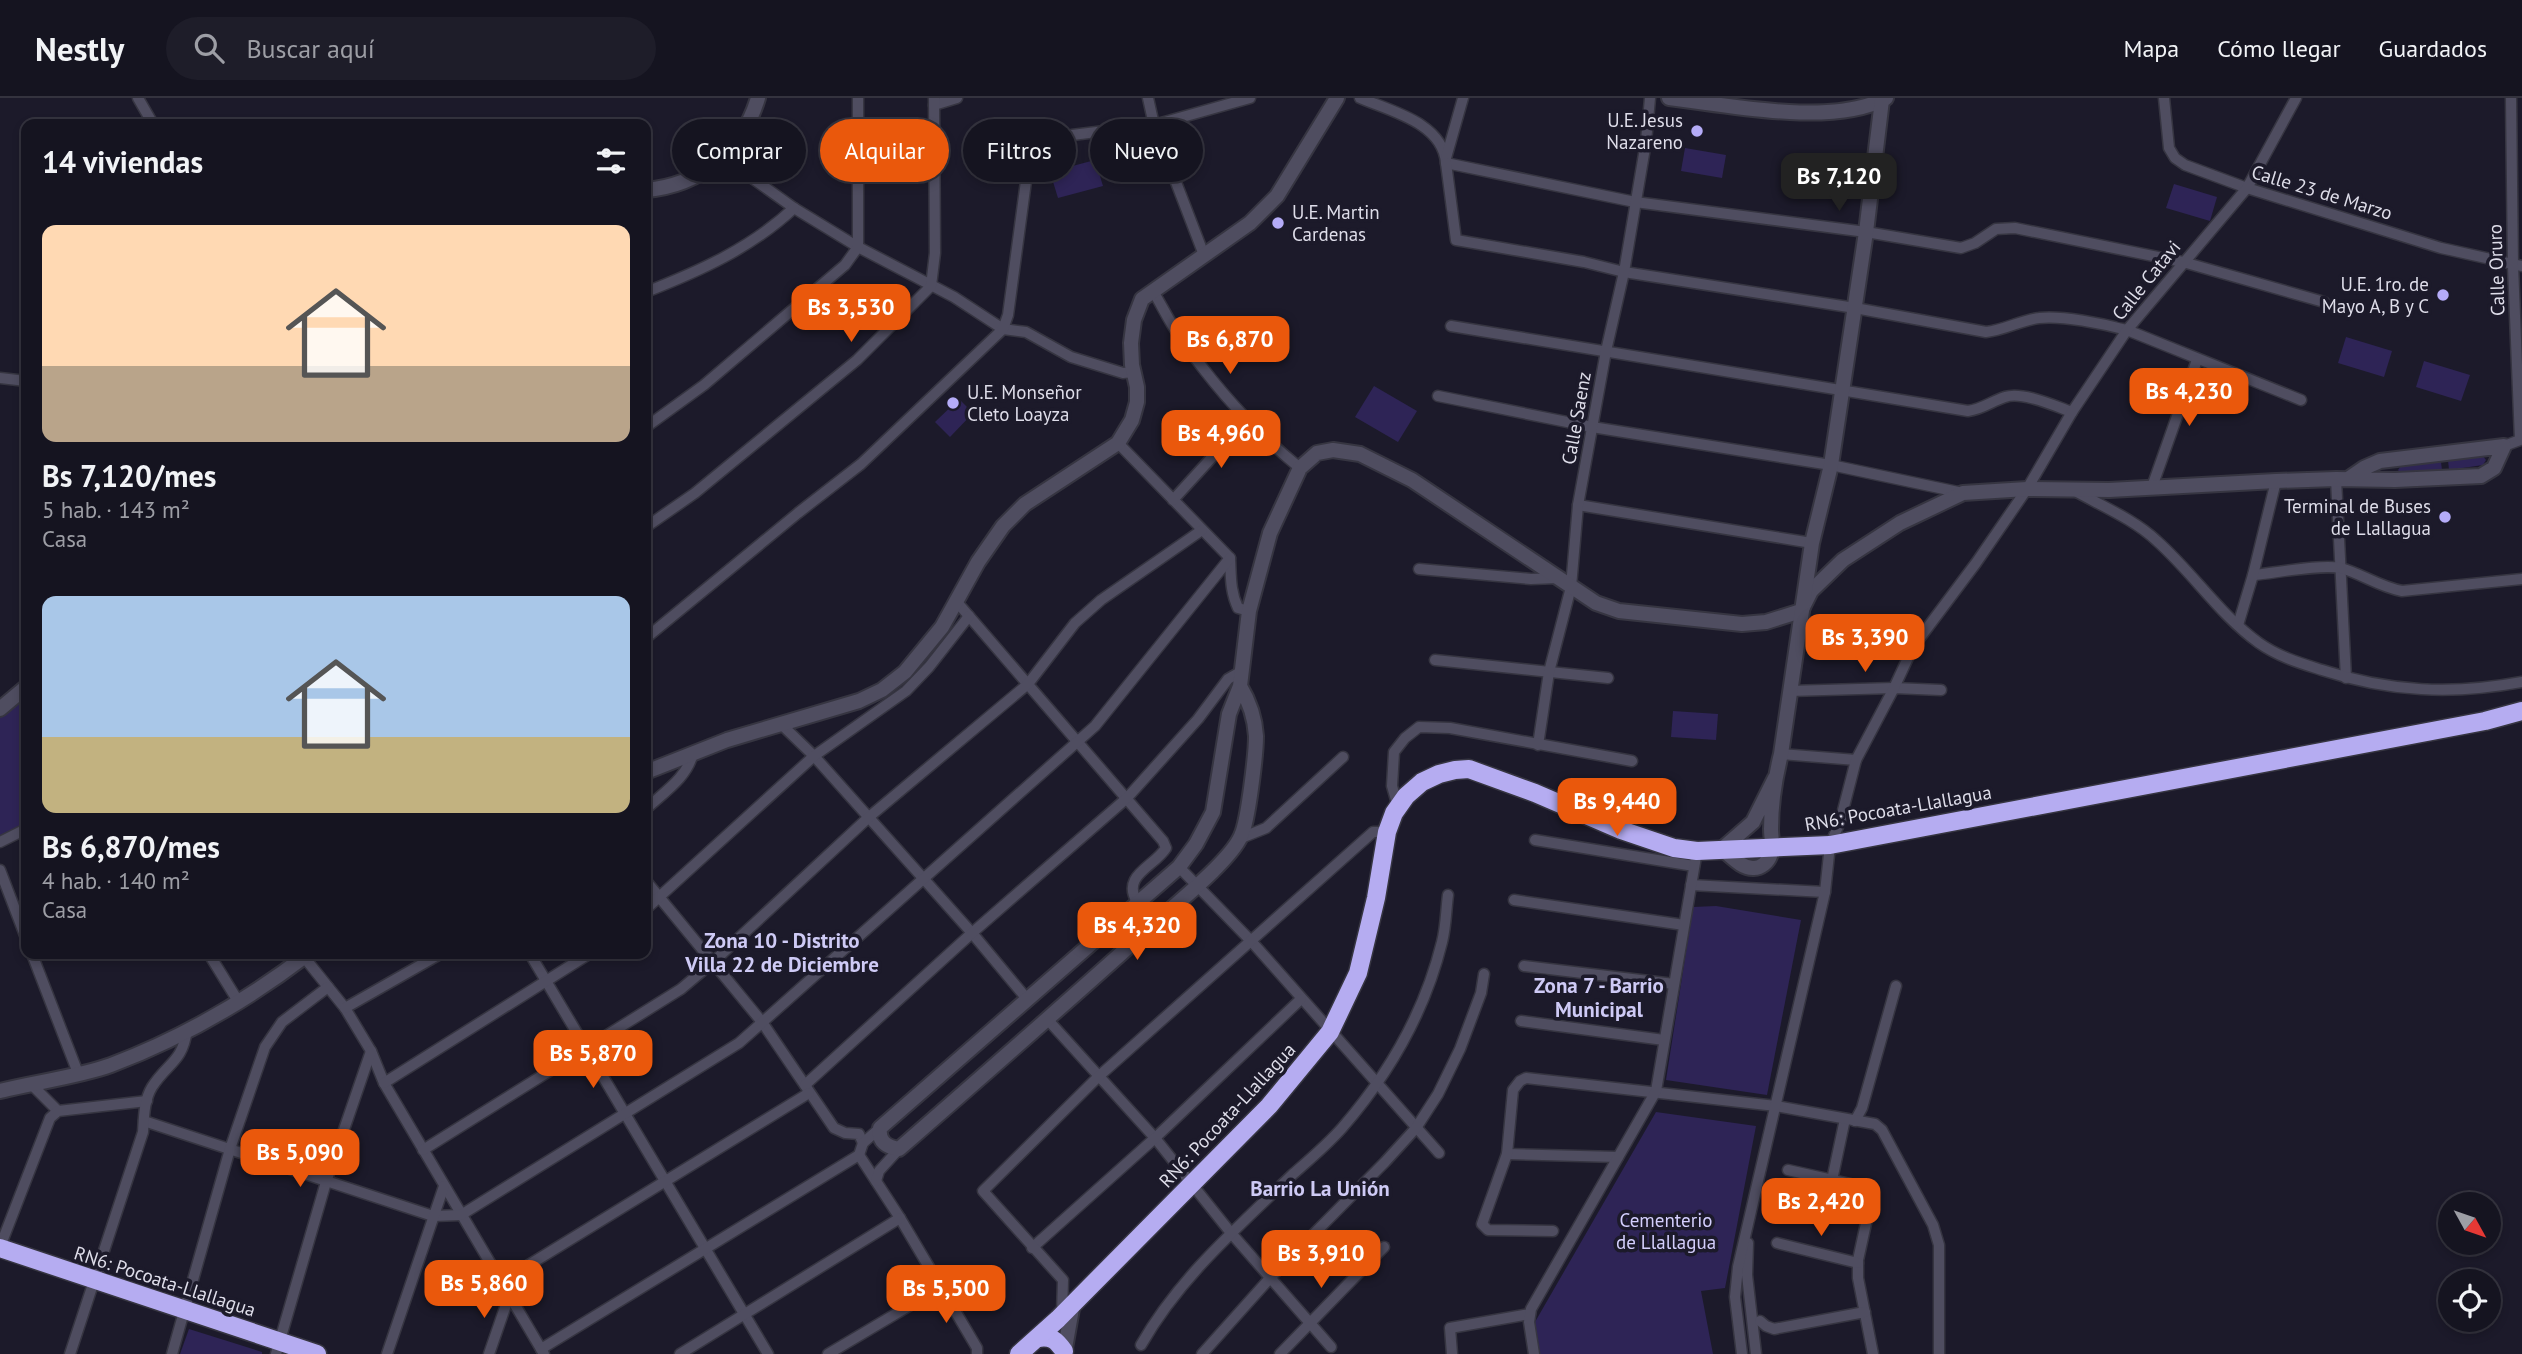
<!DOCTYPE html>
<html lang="es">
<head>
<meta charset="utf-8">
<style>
  :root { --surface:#151420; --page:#1e1d29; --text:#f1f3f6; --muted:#9d9ea5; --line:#34333e; --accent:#ea580c }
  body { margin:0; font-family:"PT Sans",sans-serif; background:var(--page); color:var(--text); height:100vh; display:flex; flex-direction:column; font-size:26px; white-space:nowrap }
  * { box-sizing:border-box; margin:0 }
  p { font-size:23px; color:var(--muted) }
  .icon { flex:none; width:38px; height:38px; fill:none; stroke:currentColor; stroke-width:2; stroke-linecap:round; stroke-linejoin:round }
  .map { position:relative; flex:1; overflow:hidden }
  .drawer { position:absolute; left:21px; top:21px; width:630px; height:840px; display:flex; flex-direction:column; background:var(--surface); border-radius:14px; box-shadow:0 4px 10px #0003,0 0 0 2px var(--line) }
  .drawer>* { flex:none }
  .banner { position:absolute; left:672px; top:21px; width:665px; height:63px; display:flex; gap:14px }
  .needle { width:46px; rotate:130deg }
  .tools { position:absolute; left:2438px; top:1094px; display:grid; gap:14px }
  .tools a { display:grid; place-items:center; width:63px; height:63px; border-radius:50%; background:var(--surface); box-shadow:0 4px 10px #0003,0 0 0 2px var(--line); font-size:35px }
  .price { position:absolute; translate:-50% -60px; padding:0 16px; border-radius:14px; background:var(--accent); color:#fff; font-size:23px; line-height:46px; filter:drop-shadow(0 2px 4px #0008) }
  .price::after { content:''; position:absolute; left:50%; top:42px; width:21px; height:16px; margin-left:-10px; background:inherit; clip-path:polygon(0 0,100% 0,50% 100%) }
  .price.selected { background:#222; color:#fff }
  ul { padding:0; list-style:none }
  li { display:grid; align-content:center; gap:14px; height:371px; padding:0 21px }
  li span { display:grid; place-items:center; height:217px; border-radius:14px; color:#555 }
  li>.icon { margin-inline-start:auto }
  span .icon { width:126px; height:126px; fill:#fffc; stroke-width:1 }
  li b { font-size:30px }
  h2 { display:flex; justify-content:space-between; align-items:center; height:84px; padding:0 21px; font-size:30px }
  .chip { padding:0 24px; border-radius:32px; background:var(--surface); box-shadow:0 4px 10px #0003,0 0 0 2px var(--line); font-size:24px; line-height:63px }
  .chip.selected { background:var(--accent); color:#fff }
  header { display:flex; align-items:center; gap:42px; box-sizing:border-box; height:98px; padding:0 35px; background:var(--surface); border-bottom:2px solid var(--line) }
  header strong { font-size:33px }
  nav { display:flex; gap:38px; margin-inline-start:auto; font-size:24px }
  .search { width:490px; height:63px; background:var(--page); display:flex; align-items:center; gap:18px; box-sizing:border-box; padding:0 24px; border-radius:38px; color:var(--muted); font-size:26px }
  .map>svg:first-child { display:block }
  .green { fill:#2e2456 }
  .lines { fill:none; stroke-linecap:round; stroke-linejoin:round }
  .street-casing { stroke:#363541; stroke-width:13 }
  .secondary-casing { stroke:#363541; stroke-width:18 }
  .highway-casing { stroke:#363541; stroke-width:21 }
  .street { stroke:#4f4d60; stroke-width:10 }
  .secondary { stroke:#4f4d60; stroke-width:14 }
  .highway { stroke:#b5acf1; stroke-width:18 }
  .poi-dot { fill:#b5acf8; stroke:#1c1a2a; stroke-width:2.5 }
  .labels { text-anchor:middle; stroke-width:7; stroke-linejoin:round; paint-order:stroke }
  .poi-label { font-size:19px; fill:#dedde9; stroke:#1c1a2a; text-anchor:end }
  .street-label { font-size:19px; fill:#dedde9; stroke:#1c1a2a }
  .park-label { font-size:19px; fill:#d4cffd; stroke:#1c1a2a }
  .neighbourhood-label { font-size:21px; font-weight:bold; fill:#cecaf5; stroke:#1c1a2a }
</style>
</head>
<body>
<header>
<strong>Nestly</strong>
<div class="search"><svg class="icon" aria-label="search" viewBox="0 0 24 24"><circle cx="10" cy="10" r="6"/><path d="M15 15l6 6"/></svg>Buscar aquí</div>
<nav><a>Mapa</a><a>Cómo llegar</a><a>Guardados</a></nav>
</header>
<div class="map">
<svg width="2522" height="1256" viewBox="0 0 2522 1256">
  <rect width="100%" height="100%" fill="#1c1a2a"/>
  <!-- green -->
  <g class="green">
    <polygon points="1685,50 1726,57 1722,80 1681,73"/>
    <polygon points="1095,62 1103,88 1058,100 1050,74"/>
    <polygon points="2174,86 2217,99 2210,123 2166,110"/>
    <polygon points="2346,239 2392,253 2384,279 2338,265"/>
    <polygon points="2424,263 2470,277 2461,303 2416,289"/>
    <polygon points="1374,288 1417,313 1398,344 1355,319"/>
    <polygon points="959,301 973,315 950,339 935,324"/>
    <polygon points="2482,357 2486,362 2483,367 2449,372 2448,362"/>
    <polygon points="2441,364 2442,372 2401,376 2398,372 2401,368"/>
    <polygon points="26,589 26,731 0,744 0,611"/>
    <polygon points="1673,613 1718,616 1716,642 1671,639"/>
    <polygon points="1716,808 1801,822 1767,997 1666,982 1693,809"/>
    <polygon points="1656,1014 1756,1028 1725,1190 1701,1193 1713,1256 1540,1256 1535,1224"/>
    <polygon points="189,1231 262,1254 262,1256 180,1256"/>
  </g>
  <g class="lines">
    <!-- street casing -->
    <g class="street-casing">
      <g id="street">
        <polyline points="138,0 153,26"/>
        <polyline points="1148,0 1154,27 1204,157"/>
        <path d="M 1360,0 C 1391,13 1443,25 1446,65 L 1635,104 L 1866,134 L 1961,150 L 1975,145 L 1996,131 L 2015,130 L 2183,164 L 2324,204"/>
        <polyline points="2164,0 2169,50 2175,60 2185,67 2247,90 2441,150 2522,168"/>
        <polyline points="934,7 957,0"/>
        <polyline points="726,57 745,75 794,110 858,149 954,199 1003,231 1026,234 1071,259 1123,275 1134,274"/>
        <polyline points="1446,60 1463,0"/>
        <path d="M 1446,65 L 1456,142 L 1584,164 L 1624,174 L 1855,210 L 1986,234 C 2005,232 2021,222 2039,220 C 2061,217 2104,226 2127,232 L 2301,302"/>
        <path d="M 1153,193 C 1162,208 1170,225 1180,239 C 1214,288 1254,333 1300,370"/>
        <path d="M 646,194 C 700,173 751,150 794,110"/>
        <path d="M 1451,228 L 1968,313 C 1983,311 1992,303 2005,299 C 2022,293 2055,308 2072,314"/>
        <polyline points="0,280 26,283"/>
        <polyline points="1438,298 1592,329 1831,367 1963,395"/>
        <polyline points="646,329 704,287 845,167 858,149 858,0"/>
        <path d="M 1118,345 L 1230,460 C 1231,478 1230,493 1238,510 L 1249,513"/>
        <polyline points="2504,348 2520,342 2513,168 2511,0"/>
        <polyline points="2336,381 2346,580"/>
        <polyline points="2152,389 2197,262"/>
        <path d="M 2075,393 C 2102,408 2135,422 2157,443 C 2193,475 2220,517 2259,545 C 2279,559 2300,565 2322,572 C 2389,594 2453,597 2522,584"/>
        <polyline points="1173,402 1247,321"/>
        <polyline points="1578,407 1812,445"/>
        <polyline points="646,429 695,395 857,262 931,188 935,155 934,0"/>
        <polyline points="1419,471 1531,481 1558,480"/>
        <path d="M 2253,477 C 2276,475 2320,466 2341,470 C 2362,476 2380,489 2402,493 L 2522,481"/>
        <path d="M 956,503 L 1163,743 L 1166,750 C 1154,769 1121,777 1137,804"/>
        <polyline points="2238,527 2253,477 2276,383"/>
        <polyline points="646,540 798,415 861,366 1003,231 1008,217 1029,61 1034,52 1072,37 1154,27 1250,0"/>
        <polyline points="1435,562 1608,580"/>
        <polyline points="1789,593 1894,590 1941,592"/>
        <polyline points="781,626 814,658 972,835 1027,901"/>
        <polyline points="1538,647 1549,574 1571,489 1578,407 1606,253 1624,174 1646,44 1650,0"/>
        <polyline points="1781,656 1856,662"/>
        <polyline points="1398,709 1392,688 1394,654 1405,640 1419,629 1450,630 1632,663"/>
        <path d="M 646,711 C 664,694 687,680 693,655"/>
        <polyline points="1241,740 1266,730 1343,659"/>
        <polyline points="1535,742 1694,768"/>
        <polyline points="0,744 26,731"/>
        <polyline points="1179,769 1252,844 1439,1055"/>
        <polyline points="0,772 26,840"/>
        <polyline points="646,783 762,924 834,1030 845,1035 859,1036 863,1045"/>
        <polyline points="1691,787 1825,794"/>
        <polyline points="1514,802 1684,827"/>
        <polyline points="646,811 814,658 906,593 929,569 969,518"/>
        <polyline points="32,856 78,975"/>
        <polyline points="209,856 238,903"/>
        <polyline points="530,856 768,1256"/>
        <polyline points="304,859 345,910 371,953 384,985 544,1256"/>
        <polyline points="1524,868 1674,886"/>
        <polyline points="345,910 440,856"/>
        <polyline points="1048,922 1155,1040 1231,1135 1331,1249"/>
        <polyline points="1521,923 1664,942"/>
        <polyline points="30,985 58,1013"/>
        <polyline points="384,985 589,856"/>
        <polyline points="805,987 972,835 1127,700 1198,621 1228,581 1242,573"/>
        <polyline points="144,1023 433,1118 461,1117 739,945 1095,628 1230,460"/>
        <polyline points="1855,1023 1862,1010 1896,888"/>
        <polyline points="423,1052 681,891 713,864 869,719 1028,586 1075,525 1101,502 1202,432"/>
        <polyline points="1507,1056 1618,1059"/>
        <polyline points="859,1057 900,1120 977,1250 977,1256"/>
        <polyline points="1788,1072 1868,1090 1872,1098 1858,1162 1858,1180 1873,1256"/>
        <polyline points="1832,1082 1845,1021"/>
        <polyline points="876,1083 879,1073 899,1051"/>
        <polyline points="1553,1133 1488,1132 1482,1126 1507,1056 1513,992 1520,983 1526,980 1776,1008 1875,1026 1882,1032 1933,1127 1939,1147 1939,1256"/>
        <polyline points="1748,1145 1747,1177 1756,1256"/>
        <polyline points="1777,1145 1858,1165"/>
        <polyline points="0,1149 50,1020 58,1013 147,1003"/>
        <polyline points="1032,1150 1155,1040 1301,901"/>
        <polyline points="501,1184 809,995"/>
        <polyline points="1062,1216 1063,1182 983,1093 1098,979 1373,734 1387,734"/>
        <polyline points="1760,1223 1766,1228 1774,1231 1865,1214"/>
        <path d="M 1141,1247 C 1179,1180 1237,1130 1292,1077 C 1309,1062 1327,1047 1342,1030 C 1389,976 1425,913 1442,844 C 1446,829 1446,812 1448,797"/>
        <polyline points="541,1251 859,1057 863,1045 880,1030"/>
        <path d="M 70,1256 L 143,1034 C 144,1019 144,1002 152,989 C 168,964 182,965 187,932"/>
        <polyline points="172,1256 230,1051 265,949 282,924 328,889"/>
        <polyline points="276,1256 326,1084 371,953"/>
        <polyline points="387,1256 444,1088"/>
        <polyline points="489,1256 509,1198"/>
        <polyline points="680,1256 900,1120"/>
        <polyline points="828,1256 941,1189"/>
        <polyline points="1202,1256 1270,1180 1385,1064 1416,1030 1438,996 1460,951 1481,895 1484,876"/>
        <polyline points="1280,1256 1384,1149"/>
        <polyline points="1452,1256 1450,1230 1530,1216"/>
        <polyline points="1534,1256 1529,1224 1531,1211 1656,993 1697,753"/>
        <polyline points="1742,1256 1735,1199 1738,1169 1825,794 1830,747 1840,724 1856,662 1894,590 1913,549 1976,465 2027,391 2072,314 2127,232 2247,90 2296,0"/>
      </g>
    </g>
    <!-- secondary casing -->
    <g class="secondary-casing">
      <g id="secondary">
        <path d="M 1669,0 C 1729,7 1832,29 1886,0"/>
        <path d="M 646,92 C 701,87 742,53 758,0"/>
        <path d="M 1240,588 C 1249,603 1255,621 1256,638 C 1256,656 1248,724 1241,738 C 1230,763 1177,805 1155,825 C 1071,901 985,976 899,1051 C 887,1049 878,1044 880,1030 L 1179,769 L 1196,746 L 1213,714 L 1229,616 L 1240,588 L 1249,513 L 1270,435 L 1300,370 L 1317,355 L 1333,352 L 1360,356 L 1412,382 L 1596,505 L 1619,513 L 1742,526 L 1766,524 L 1801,513 L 1811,493 L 1843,462 L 1900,425 L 1963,395 L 2027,391 L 2109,392 L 2276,383 L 2336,381 L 2395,382 L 2481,378 L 2494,370 L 2504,348 L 2380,363 L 2364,370 L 2348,381"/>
        <polyline points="0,611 26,589"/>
        <polyline points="646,674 727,642 859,603 882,592 905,574 942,529 978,464 1003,428 1025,406 1118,345 1132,322 1137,304 1137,289 1132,267 1131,245 1134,222 1142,201 1250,125 1277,98 1337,0"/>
        <path d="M 1775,680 L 1753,724 L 1722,751 C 1731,758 1742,771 1754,770 C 1761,770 1768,764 1770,758 C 1774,749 1771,740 1771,731 C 1771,705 1775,680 1781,656 L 1812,445 L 1831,367 L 1866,134 L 1882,2"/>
        <path d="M 0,993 C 35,984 78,979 111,967 C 180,941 249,901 308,856"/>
        <polyline points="1064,1256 1073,1205"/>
      </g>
    </g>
    <!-- highway casing -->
    <g class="highway-casing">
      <g id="highway">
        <polyline points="0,1150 317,1256"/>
        <path d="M 1038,1240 C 1052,1238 1056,1242 1064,1253"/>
        <polyline points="1019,1256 1058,1221 1269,1008 1330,934 1358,875 1376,800 1387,734 1394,715 1406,698 1422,684 1439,676 1455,672 1469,671 1535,695 1621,732 1674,750 1697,753 1830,747 2485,623 2522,613"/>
      </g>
    </g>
    <!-- street -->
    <use href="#street" class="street"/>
    <!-- secondary -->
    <use href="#secondary" class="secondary"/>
    <!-- highway -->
    <use href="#highway" class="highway"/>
  </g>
  <!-- markers -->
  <g class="poi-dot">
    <circle cx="1697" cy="33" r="7"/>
    <circle cx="1278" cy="125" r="7"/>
    <circle cx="2443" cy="197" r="7"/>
    <circle cx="953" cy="305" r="7"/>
    <circle cx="2445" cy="419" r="7"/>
  </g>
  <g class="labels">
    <!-- poi labels -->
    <g class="poi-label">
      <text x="1683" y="29">U.E. Jesus<tspan x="1683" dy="22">Nazareno</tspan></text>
      <text x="1292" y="121" text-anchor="start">U.E. Martin<tspan x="1292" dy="22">Cardenas</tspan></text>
      <text x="2429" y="193">U.E. 1ro. de<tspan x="2429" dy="22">Mayo A, B y C</tspan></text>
      <text x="967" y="301" text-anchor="start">U.E. Monseñor<tspan x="967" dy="22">Cleto Loayza</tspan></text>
      <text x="2431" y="415">Terminal de Buses<tspan x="2431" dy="22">de Llallagua</tspan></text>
    </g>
    <!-- street labels -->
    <g class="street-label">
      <text transform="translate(2322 94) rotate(17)" y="7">Calle 23 de Marzo</text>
      <text transform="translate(2496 172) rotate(-92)" y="7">Calle Oruro</text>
      <text transform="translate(2146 182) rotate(-51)" y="7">Calle Catavi</text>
      <text transform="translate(1576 320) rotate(-80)" y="7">Calle Saenz</text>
      <text transform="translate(1898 710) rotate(-10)" y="7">RN6: Pocoata-Llallagua</text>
      <text transform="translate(1227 1017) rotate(-47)" y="7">RN6: Pocoata-Llallagua</text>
      <text transform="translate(165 1183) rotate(18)" y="7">RN6: Pocoata-Llallagua</text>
    </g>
    <!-- park labels -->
    <g class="park-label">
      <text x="1666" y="1129">Cementerio<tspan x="1666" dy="22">de Llallagua</tspan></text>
    </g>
    <!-- neighbourhood labels -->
    <g class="neighbourhood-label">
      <text x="782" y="850">Zona 10 - Distrito<tspan x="782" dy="24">Villa 22 de Diciembre</tspan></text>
      <text x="1599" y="895">Zona 7 - Barrio<tspan x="1599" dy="24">Municipal</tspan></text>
      <text x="1320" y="1098">Barrio La Unión</text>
    </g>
  </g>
</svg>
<div class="tools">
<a><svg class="needle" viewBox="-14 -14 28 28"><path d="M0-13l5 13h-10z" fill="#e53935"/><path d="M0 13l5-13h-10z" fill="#9d9ea5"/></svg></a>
<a><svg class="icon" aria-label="locate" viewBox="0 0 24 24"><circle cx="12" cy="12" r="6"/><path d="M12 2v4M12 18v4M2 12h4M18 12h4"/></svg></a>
</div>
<b class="price selected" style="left:1839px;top:115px">Bs 7,120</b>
<b class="price" style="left:851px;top:246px">Bs 3,530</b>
<b class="price" style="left:1230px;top:278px">Bs 6,870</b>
<b class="price" style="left:2189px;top:330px">Bs 4,230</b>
<b class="price" style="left:1221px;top:372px">Bs 4,960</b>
<b class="price" style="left:1865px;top:576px">Bs 3,390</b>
<b class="price" style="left:1617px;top:740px">Bs 9,440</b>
<b class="price" style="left:1137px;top:864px">Bs 4,320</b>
<b class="price" style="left:593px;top:992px">Bs 5,870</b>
<b class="price" style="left:300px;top:1091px">Bs 5,090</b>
<b class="price" style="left:1821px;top:1140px">Bs 2,420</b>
<b class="price" style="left:1321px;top:1192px">Bs 3,910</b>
<b class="price" style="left:484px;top:1222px">Bs 5,860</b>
<b class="price" style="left:946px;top:1227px">Bs 5,500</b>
<div class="banner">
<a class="chip">Comprar</a>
<a class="chip selected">Alquilar</a>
<a class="chip">Filtros</a>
<a class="chip">Nuevo</a>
</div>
<section class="drawer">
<h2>14 viviendas<svg class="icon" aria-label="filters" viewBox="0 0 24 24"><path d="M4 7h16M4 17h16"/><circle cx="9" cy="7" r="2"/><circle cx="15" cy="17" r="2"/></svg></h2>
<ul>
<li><span style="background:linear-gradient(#ffd9b3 65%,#b9a48a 0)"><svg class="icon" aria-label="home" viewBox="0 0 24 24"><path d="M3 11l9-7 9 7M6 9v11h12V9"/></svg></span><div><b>Bs 7,120/mes</b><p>5 hab. · 143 m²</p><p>Casa</p></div></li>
<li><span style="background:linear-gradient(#a9c7e8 65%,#c2b280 0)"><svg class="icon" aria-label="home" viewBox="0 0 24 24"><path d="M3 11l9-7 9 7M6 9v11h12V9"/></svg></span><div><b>Bs 6,870/mes</b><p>4 hab. · 140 m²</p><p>Casa</p></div></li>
</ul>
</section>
</div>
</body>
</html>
